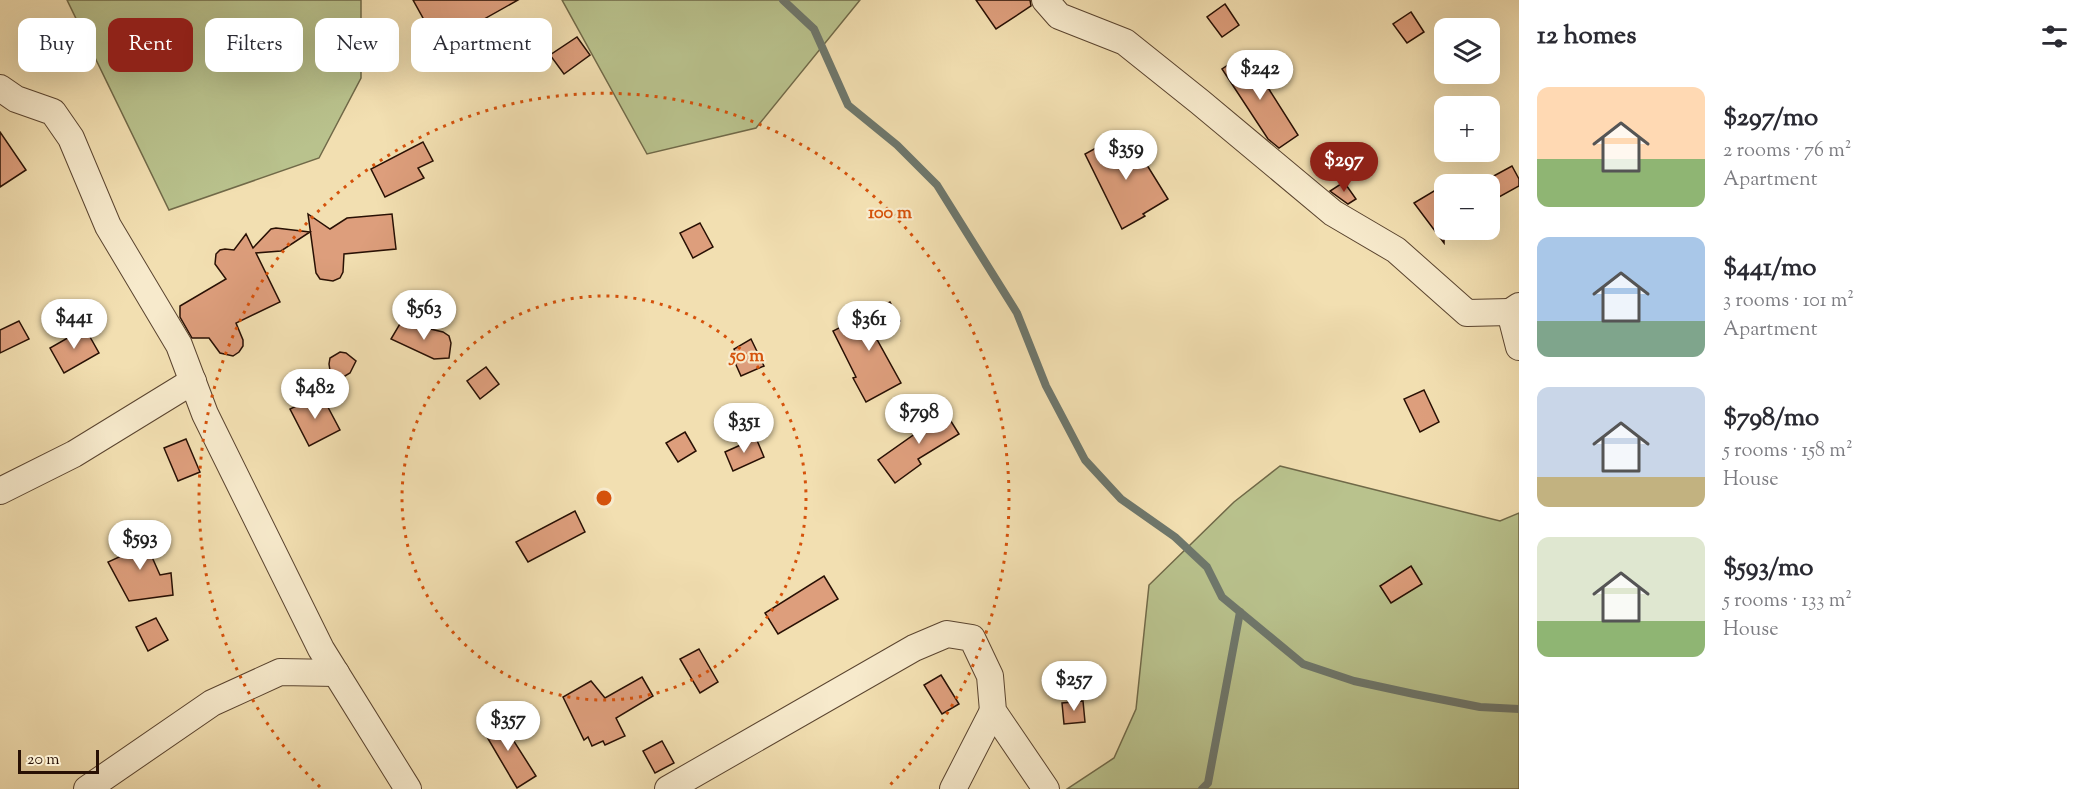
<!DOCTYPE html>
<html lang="en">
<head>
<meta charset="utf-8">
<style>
  :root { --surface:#fff; --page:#f7f7f7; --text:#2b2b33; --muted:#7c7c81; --accent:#8f2418 }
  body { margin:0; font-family:"Sorts Mill Goudy",serif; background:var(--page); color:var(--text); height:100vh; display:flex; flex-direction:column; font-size:22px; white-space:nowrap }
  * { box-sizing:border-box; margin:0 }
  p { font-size:20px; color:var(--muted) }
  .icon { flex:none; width:33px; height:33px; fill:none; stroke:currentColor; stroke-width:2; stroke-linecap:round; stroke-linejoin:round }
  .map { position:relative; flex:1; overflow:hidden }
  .sheet { display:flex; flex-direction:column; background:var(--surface); width:570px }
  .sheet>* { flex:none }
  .guide { position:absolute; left:18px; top:18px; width:570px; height:54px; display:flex; gap:12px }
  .fabs { position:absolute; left:1434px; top:18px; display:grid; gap:12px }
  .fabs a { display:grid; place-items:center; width:66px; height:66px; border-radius:12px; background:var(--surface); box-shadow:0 6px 24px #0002; font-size:30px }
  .scale { position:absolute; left:18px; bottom:15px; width:81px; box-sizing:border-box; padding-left:6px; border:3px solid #281004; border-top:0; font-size:16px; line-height:21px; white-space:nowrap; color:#281004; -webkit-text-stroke:4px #f7eacc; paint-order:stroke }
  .price { position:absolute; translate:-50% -51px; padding:0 14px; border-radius:21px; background:#fff; color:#222; font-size:20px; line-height:39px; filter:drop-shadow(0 2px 3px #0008) }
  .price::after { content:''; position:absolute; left:50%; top:36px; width:18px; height:14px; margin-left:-9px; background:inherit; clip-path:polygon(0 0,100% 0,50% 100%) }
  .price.active { background:var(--accent); color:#fff }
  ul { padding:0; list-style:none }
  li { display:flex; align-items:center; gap:18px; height:150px; padding:0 18px }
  li span { display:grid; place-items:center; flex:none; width:168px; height:120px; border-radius:12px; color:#555 }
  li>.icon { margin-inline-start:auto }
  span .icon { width:72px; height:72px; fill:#fffc; stroke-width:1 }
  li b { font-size:26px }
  h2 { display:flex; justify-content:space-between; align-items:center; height:72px; padding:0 18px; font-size:26px }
  .tag { padding:0 21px; border-radius:12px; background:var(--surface); box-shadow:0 6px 24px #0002; font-size:21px; line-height:54px }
  .tag.active { background:var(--accent); color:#fff }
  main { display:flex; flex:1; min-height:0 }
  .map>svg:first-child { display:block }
  .green { fill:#b9c28d; stroke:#706948; stroke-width:1.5 }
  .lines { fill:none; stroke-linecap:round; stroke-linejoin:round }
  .stream { stroke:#6e776c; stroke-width:8 }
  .building { fill:#dd9e7c; stroke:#281004; stroke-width:1.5 }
  .street-casing { stroke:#5a442f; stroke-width:28 }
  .street { stroke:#f7eacc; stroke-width:26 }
  .ring { fill:none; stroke:#d5520b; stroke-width:3; stroke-dasharray:3 6 }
  .centre { fill:#d5520b; stroke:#f7eacc; stroke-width:3 }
  .ring-label { font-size:18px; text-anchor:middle; font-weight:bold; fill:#d5520b; stroke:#f7eacc; stroke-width:4.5; stroke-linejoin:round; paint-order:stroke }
</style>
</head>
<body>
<main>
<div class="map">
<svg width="1519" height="789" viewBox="0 0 1519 789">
  <rect width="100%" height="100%" fill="#f2dfb1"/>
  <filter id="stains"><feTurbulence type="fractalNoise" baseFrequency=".00333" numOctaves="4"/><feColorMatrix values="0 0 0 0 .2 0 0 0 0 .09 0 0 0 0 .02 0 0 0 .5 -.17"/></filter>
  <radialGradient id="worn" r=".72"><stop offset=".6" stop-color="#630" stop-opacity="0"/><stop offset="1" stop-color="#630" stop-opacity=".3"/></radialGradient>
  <!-- green -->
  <g class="green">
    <polygon points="67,0 361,0 361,78 319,158 169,210"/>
    <polygon points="562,0 860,0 756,128 647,154"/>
    <polygon points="1280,466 1500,521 1519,513 1519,789 1067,789 1114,758 1136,709 1149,585 1234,502"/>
  </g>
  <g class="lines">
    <!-- stream -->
    <g class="stream">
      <polyline points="783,0 814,29 848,105 897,145 937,185 1017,313 1046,386 1085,460 1121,499 1175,537 1207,567 1222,597 1303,664 1354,681 1414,694 1480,707 1519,709"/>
      <polyline points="1202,789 1208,783 1240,612"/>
    </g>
  </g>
  <!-- building -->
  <g class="building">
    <polygon points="413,0 518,0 438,45"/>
    <polygon points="976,0 1030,0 1031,6 996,29"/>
    <polygon points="1225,4 1239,25 1222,37 1207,17"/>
    <polygon points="1411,12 1424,32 1407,43 1393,24"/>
    <circle cx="47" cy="44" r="12"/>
    <polygon points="577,37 590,55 564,74 550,55"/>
    <polygon points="1246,53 1298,135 1279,148 1268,139 1222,69"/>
    <polygon points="0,132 26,170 0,187"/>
    <polygon points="1129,136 1168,199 1143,214 1145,216 1122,229 1085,154 1105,143 1108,148"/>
    <polygon points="423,142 433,161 418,168 424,178 385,197 371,169"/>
    <polygon points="1512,166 1519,179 1519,186 1490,202 1490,178"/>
    <polygon points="1344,182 1356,199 1348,204 1330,191"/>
    <polygon points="1444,185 1444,243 1414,203"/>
    <polygon points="308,214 330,229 347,218 392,214 396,249 344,254 343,272 340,278 333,281 320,279 316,273"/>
    <polygon points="700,223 713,247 693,258 680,233"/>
    <polygon points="276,228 310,232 281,251 256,253 280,302 236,323 243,340 243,346 239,352 233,356 220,353 209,338 192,338 180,317 180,306 226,279 215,264 216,254 220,250 225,249 234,250 246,234 253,248 271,229"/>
    <polygon points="890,302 900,321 874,334 901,383 866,402 853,378 856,377 833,331"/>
    <polygon points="19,321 29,339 0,353 0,330"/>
    <polygon points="401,322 443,332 449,336 451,343 449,358 434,359 391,339"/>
    <polygon points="85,328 99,353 64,373 50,348"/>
    <polygon points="751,339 764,366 741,376 732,356 736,355 734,349"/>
    <polygon points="340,352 346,353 356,361 350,373 345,376 331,377 329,364 330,358"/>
    <polygon points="486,367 499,384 480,399 467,381"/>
    <polygon points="1424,390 1439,422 1420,432 1404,399"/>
    <polygon points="321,394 340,430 309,446 290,409"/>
    <polygon points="942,407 959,434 918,459 921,464 895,483 878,460 926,426 922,418"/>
    <polygon points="685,432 696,451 678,462 666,443"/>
    <polygon points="756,438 764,457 733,471 725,452"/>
    <polygon points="186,439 200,472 178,481 164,448"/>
    <polygon points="575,511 585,532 528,562 516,542"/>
    <polygon points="139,528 160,575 171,573 173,595 129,601 108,562 128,553 120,536"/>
    <polygon points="1411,566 1422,584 1391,603 1380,586"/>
    <polygon points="824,576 838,599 778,634 765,613"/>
    <polygon points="156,618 168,640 148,651 136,627"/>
    <polygon points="699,649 718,682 700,693 680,659"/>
    <polygon points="941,675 959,704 942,714 924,685"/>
    <polygon points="642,677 653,696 616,718 625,736 605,745 603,741 592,746 588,737 584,740 563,697 591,681 605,698"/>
    <polygon points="1083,701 1085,722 1064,724 1062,703"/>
    <polygon points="498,716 536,776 517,788 480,725"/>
    <polygon points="662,741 674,763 655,773 643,751"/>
  </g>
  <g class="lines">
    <!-- street casing -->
    <g class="street-casing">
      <g id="street">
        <polyline points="1045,0 1059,16 1125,42 1200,102 1333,213 1396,250 1467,313 1510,312"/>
        <polyline points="0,88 16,99 53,112 71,138 108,226 179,345 205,414 321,649 408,789"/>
        <polyline points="1519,306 1510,312 1519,347"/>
        <polyline points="0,491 74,454 193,381"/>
        <polyline points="87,789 212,703 280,672 336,673"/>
        <polyline points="668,789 914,648 947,634 972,638 990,676 993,711 1046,789"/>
        <polyline points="953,789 993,711"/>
      </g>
    </g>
    <!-- street -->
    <use href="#street" class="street"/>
  </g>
  <!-- distance rings -->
  <g class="ring">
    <circle cx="604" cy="498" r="202"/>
    <path d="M320 787A405 405 0 1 1 888 787"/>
  </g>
  <circle cx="604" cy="498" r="9" class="centre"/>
  <g class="ring-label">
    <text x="890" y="218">100 m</text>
    <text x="747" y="361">50 m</text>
  </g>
  <rect width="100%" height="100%" filter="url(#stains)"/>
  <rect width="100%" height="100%" fill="url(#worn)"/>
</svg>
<div class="fabs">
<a><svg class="icon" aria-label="layers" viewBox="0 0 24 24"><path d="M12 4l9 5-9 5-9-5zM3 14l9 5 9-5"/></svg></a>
<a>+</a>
<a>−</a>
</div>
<div class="scale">20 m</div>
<b class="price" style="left:1260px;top:101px">$242</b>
<b class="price" style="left:1126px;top:181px">$359</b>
<b class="price active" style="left:1344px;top:193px">$297</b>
<b class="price" style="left:424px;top:341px">$563</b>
<b class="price" style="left:74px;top:350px">$441</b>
<b class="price" style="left:869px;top:352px">$361</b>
<b class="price" style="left:315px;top:420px">$482</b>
<b class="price" style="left:919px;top:445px">$798</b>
<b class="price" style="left:744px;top:454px">$351</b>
<b class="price" style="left:140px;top:571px">$593</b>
<b class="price" style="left:1074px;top:712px">$257</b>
<b class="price" style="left:508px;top:752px">$357</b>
<div class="guide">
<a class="tag">Buy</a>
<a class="tag active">Rent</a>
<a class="tag">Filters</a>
<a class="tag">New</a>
<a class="tag">Apartment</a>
</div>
</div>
<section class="sheet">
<h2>12 homes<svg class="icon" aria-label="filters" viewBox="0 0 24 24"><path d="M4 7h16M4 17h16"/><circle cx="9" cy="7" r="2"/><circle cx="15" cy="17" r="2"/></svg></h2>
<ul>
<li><span style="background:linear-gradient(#ffd9b3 60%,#8fb573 0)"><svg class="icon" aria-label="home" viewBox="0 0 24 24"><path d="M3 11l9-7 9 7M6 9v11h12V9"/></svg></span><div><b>$297/mo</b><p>2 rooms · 76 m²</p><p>Apartment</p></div></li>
<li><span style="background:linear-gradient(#a9c7e8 70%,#7fa58c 0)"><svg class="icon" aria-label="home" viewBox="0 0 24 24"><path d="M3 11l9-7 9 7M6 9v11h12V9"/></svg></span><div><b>$441/mo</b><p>3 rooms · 101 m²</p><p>Apartment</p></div></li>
<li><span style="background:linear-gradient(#c9d6e8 75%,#c2b280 0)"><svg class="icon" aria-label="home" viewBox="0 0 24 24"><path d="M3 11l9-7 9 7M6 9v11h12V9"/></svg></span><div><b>$798/mo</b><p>5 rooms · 158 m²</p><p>House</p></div></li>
<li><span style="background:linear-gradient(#dfe7d0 70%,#8fb573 0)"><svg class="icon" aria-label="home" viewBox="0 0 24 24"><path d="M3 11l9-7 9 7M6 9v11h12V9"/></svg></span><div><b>$593/mo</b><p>5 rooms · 133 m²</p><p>House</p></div></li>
</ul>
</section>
</main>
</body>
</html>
